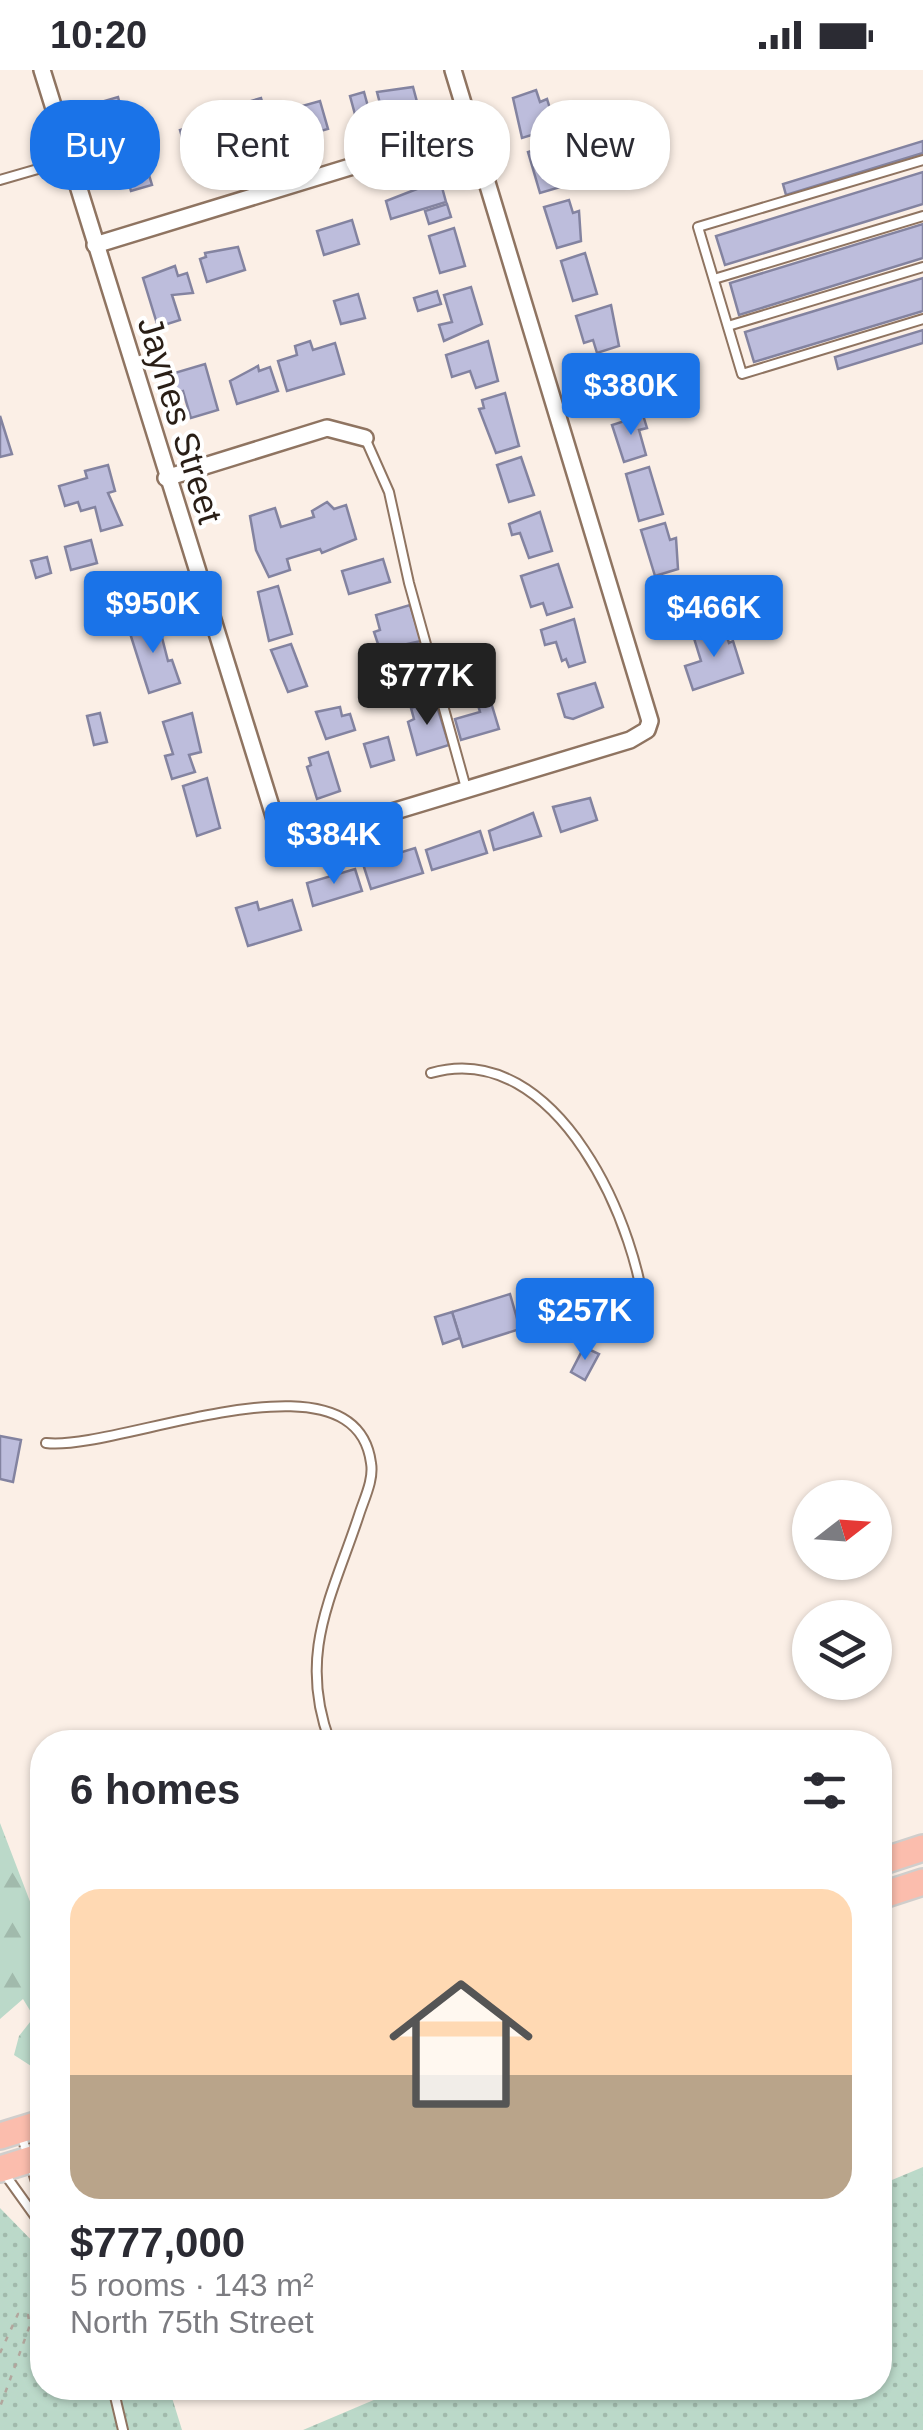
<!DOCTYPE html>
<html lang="en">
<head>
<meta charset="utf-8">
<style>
  :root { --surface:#fff; --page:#f2f2f3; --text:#2b2b33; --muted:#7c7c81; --line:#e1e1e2; --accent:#1a73e8 }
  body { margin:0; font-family:Arial,sans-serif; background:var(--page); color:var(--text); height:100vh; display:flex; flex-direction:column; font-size:38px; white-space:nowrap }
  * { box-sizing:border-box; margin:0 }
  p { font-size:32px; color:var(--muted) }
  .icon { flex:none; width:55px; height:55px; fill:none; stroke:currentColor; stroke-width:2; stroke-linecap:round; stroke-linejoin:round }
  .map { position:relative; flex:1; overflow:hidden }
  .drawer { position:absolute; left:30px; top:1660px; width:862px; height:670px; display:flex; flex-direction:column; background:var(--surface); border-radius:40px; box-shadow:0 2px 8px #0004 }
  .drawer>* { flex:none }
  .hud { position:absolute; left:30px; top:30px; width:865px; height:90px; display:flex; gap:20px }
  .needle { width:65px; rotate:73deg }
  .fabs { position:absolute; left:792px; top:1410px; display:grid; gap:20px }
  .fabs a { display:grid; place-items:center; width:100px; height:100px; border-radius:50%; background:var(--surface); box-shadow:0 2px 8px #0004; font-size:50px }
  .price { position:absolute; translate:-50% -85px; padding:0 22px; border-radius:10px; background:var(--accent); color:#fff; font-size:32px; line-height:65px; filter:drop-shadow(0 2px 5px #0008) }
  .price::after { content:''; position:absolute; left:50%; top:60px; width:30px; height:22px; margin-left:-15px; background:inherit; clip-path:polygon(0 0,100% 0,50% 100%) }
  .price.on { background:#222; color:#fff }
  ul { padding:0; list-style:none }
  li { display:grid; align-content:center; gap:20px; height:530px; padding:0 40px }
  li+li { border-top:2px solid var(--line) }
  li span { display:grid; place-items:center; height:310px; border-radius:30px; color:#555 }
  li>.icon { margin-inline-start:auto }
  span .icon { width:180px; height:180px; fill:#fffc; stroke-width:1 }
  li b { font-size:42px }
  h2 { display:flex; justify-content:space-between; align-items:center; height:120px; padding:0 40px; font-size:42px }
  .pill { padding:0 35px; border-radius:40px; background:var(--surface); box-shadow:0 2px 8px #0004; font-size:35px; line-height:90px }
  .pill.on { background:var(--accent); color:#fff }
  .status { display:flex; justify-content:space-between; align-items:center; height:70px; padding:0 50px; background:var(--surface); direction:ltr }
  .status svg { height:28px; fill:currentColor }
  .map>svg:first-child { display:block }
  .grass { fill:url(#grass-dots) }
  .forest { fill:url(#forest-firs) }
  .building { fill:#bdbddc; stroke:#8383a0; stroke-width:2.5 }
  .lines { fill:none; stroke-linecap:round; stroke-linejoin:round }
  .lane-casing { stroke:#8f7461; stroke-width:12 }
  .street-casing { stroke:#8f7461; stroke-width:20 }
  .primary-casing { stroke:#d0cecc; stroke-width:30 }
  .path { stroke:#b2a69d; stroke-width:2.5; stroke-dasharray:5 8; stroke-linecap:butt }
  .lane { stroke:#fff; stroke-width:8 }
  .street { stroke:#fff; stroke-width:15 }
  .primary { stroke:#fbbdad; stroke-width:25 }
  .labels { text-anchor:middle; stroke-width:8; stroke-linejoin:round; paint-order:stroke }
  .street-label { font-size:35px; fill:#291e16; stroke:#fff }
</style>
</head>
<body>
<div class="status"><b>10:20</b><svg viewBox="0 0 49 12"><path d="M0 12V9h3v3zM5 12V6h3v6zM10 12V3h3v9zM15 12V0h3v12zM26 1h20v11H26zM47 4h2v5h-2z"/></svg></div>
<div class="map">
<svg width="923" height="2360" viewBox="0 0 923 2360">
  <defs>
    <pattern id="grass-dots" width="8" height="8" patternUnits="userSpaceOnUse" patternTransform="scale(2.5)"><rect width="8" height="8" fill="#bbd9c9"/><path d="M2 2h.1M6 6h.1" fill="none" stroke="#a1baac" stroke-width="1.8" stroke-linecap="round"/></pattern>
    <pattern id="forest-firs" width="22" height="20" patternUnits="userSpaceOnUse" patternTransform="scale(2.5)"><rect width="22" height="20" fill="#bbd9c9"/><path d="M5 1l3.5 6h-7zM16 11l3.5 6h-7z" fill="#a1baac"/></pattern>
  </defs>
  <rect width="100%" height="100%" fill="#fbefe6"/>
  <!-- grass -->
  <g class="grass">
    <polygon points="923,2097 923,2360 303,2360 402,2318 880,2318 880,2115"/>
    <polygon points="0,2138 42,2181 42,2318 169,2318 182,2360 0,2360"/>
  </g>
  <!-- forest -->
  <polygon class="forest" points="0,1753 42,1863 42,2003 14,1985 19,1966 34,1947 23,1929 0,1949"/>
  <!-- building -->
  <g class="building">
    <polygon points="413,17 420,43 385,53 377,22"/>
    <polygon points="536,20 540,32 547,29 552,45 544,47 548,60 522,68 513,28"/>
    <polygon points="364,22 370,44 356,48 350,26"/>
    <polygon points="118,27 125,52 102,59 94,34"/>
    <polygon points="261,28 274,72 237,83 224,39"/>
    <polygon points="320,31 328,59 292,69 284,41"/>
    <polygon points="134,55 152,115 131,121 126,104 121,105 109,63"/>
    <polygon points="196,55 198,60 210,56 219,84 201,90 199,83 188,87 180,60"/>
    <polygon points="923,71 923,83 786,125 783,114"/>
    <polygon points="552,74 564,116 540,123 528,82"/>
    <polygon points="923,102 923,134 725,195 716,166"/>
    <polygon points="440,110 446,132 391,149 386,131"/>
    <polygon points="569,130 573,143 579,141 581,171 557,178 544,137"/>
    <polygon points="447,134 451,147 429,154 425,141"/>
    <polygon points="352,150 359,174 324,185 317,161"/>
    <polygon points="923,154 923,188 739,245 730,213"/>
    <polygon points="454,158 465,196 440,203 429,166"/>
    <polygon points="238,177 245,200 207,212 200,189 206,187 205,183"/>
    <polygon points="585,183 597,224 573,231 561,191"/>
    <polygon points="175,196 178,206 187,203 193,223 172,225 180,250 158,257 143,208"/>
    <polygon points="923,208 923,241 754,292 745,262"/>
    <polygon points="471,217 482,254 444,271 439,255 452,252 444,225"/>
    <polygon points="437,221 441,234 418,241 414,228"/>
    <polygon points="358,224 365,248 341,254 334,231"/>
    <polygon points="611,235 619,276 597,283 593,270 584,273 576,246"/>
    <polygon points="923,260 923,273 838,299 835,287"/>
    <polygon points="310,271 313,280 335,273 344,304 287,321 278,291 297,285 295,276"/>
    <polygon points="488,271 498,311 476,318 470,301 452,307 446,285"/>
    <polygon points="620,287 632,327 609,334 593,296"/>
    <polygon points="205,294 218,340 191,348 183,321 177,323 171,304"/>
    <polygon points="258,296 259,301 270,297 278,321 237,334 230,311"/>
    <polygon points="505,323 519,376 496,383 479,339 484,338 482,330"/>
    <polygon points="643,345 647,358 639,360 646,385 624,392 612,355"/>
    <polygon points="0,346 12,384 0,387"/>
    <polygon points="521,387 534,425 509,432 497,395"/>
    <polygon points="108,395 115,421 108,423 122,455 101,461 95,437 81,441 78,432 65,436 59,416 87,408 85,401"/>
    <polygon points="649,397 663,444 639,451 626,404"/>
    <polygon points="327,432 334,439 346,435 356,469 322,483 320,479 287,489 290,500 269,507 256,480 250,446 275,438 281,457 314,447 312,441"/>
    <polygon points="540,442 552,481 529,488 520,463 512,465 509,454"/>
    <polygon points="665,453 670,470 676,468 678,499 655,506 641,460"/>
    <polygon points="91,470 97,493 71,500 65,477"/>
    <polygon points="47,487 51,503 36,508 31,491"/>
    <polygon points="383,489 390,512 349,524 342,501"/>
    <polygon points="558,494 572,537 547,545 543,533 531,537 521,506"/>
    <polygon points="683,507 690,533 699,531 702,540 693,543 696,553 678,558 658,514"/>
    <polygon points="278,516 292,564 269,571 258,522"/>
    <polygon points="410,535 421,571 380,580 374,562 380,560 376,545"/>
    <polygon points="157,548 168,591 172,590 180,613 149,623 128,557"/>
    <polygon points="574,549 585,592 569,597 566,589 562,591 556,572 545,575 541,560"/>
    <polygon points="714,559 716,563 725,561 729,573 733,571 743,603 693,620 685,596 701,591 693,565"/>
    <polygon points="291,574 307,616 288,622 271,580"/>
    <polygon points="595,613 603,637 573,649 565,647 558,624"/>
    <polygon points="490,629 499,659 461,670 455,649 480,642 477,632"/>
    <polygon points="435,630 449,675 417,685 408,652 414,649 411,638"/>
    <polygon points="340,637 342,646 350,644 355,660 326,669 316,642"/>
    <polygon points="100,643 107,672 94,675 87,646"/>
    <polygon points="192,643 201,682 189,685 195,702 172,709 165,686 173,684 163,652"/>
    <polygon points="388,667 394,690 371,697 364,674"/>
    <polygon points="328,682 340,721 317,729 307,697 311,695 309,688"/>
    <polygon points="207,708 220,758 197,766 183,716"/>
    <polygon points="590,728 597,750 561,762 553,737"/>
    <polygon points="533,743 541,766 494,780 489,761"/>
    <polygon points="480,761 487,783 432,800 426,780"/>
    <polygon points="415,778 423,803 371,819 363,794"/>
    <polygon points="355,799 362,821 313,836 307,813"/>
    <polygon points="292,830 301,860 248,876 236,838 257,832 259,840"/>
    <polygon points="510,1224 520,1259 463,1277 452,1242"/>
    <polygon points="452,1242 460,1268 443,1274 435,1247"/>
    <polygon points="584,1277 599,1284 585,1310 571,1302"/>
    <polygon points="0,1366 21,1370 13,1412 0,1409"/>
  </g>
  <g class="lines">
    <!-- lane casing -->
    <g class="lane-casing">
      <g id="lane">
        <polyline points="923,90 698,157 742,304 923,249"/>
        <polyline points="0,110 69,90"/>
        <polyline points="714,209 923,146"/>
        <polyline points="728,256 923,197"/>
        <polyline points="365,368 389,422 409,513 466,718"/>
        <path d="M 431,1003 C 557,967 641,1158 646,1258"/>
        <path d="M 46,1373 C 116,1382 355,1273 371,1393 C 374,1410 364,1429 359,1445 C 332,1527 297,1584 330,1672"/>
        <polyline points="21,2064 42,2131"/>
        <polyline points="4,2103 42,2156"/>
        <polyline points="113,2318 123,2360"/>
      </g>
    </g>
    <!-- street casing -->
    <g class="street-casing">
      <g id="street">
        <polyline points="42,0 283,775 630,670 647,660 650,651 453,0"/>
        <polyline points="95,175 471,60"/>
        <polyline points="166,408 327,358 365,368"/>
      </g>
    </g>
    <!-- primary casing -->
    <g class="primary-casing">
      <g id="primary">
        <polyline points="880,1792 923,1778"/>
        <polyline points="880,1826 923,1812"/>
        <polyline points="0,2066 42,2053"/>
        <polyline points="0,2099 42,2086"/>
      </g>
    </g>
    <!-- path -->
    <polyline class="path" points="0,2283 18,2244 28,2245 30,2255 0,2337"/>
    <!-- lane -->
    <use href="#lane" class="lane"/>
    <!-- street -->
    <use href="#street" class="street"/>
    <!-- primary -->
    <use href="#primary" class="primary"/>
  </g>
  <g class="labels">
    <!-- street labels -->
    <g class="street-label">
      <text transform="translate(180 350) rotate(73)" y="12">Jaynes Street</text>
    </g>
  </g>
</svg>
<div class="fabs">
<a><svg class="needle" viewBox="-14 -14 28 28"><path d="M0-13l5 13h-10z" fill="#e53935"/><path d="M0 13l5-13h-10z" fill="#7c7c81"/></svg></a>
<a><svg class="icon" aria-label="layers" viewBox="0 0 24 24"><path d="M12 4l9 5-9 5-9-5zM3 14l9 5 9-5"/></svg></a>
</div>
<b class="price" style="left:631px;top:368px">$380K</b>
<b class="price" style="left:153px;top:586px">$950K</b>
<b class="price" style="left:714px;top:590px">$466K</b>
<b class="price on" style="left:427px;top:658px">$777K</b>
<b class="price" style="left:334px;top:817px">$384K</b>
<b class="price" style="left:585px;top:1293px">$257K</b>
<div class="hud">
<a class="pill on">Buy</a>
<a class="pill">Rent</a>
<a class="pill">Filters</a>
<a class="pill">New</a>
</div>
<section class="drawer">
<h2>6 homes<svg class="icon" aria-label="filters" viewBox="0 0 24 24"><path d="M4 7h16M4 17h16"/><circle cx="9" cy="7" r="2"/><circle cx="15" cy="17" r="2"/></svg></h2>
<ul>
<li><span style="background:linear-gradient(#ffd9b3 60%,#b9a48a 0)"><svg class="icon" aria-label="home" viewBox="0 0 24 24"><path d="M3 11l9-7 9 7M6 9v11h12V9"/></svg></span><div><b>$777,000</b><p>5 rooms · 143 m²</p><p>North 75th Street</p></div></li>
</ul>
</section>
</div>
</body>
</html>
